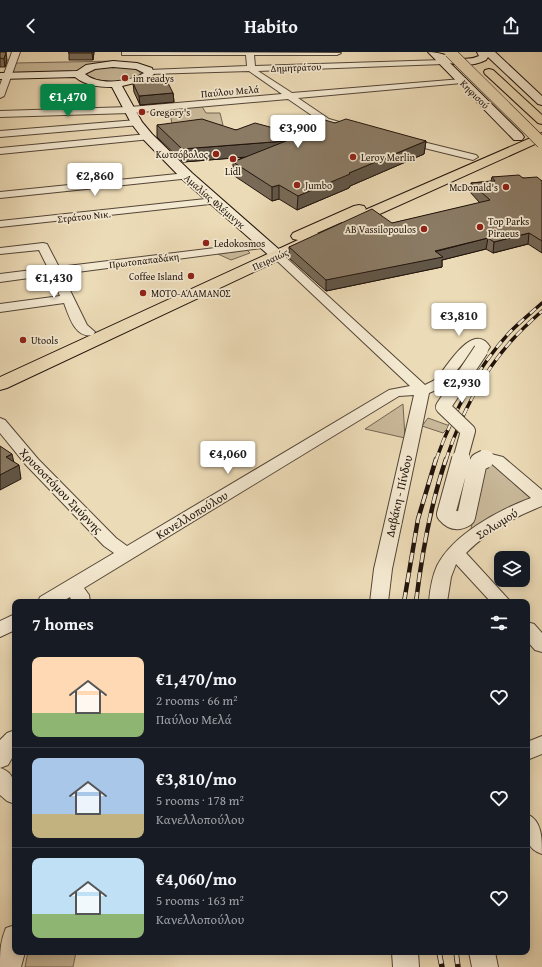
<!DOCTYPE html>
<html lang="en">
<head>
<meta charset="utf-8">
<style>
  :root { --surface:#171b24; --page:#20242c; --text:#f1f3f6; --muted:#9ea1a6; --line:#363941; --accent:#0b8043 }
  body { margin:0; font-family:"Gentium Book Plus",serif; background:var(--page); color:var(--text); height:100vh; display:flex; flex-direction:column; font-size:15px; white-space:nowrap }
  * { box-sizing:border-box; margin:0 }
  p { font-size:13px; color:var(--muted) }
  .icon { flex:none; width:22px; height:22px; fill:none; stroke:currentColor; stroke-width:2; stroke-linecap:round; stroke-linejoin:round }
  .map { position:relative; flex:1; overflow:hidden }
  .side { position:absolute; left:12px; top:547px; width:518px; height:356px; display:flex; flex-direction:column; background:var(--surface); border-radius:8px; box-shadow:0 2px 10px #0003 }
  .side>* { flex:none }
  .fabs { position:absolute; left:494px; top:499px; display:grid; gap:8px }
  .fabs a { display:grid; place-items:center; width:36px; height:36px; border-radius:8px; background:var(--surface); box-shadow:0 2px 10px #0003; font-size:20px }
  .price { position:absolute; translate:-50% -34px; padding:0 9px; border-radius:4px; background:#fff; color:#222; font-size:13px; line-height:26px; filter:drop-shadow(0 1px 2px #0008) }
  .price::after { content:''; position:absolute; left:50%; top:24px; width:12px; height:9px; margin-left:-6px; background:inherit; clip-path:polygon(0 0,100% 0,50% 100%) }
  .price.current { background:var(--accent); color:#fff }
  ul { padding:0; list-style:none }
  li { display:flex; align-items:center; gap:12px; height:100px; padding:0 20px }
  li+li { border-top:1px solid var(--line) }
  li span { display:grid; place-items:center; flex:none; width:112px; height:80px; border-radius:8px; color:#555 }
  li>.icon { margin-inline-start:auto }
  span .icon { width:48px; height:48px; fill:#fffc; stroke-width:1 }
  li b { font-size:17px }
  h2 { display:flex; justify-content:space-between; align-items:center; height:48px; padding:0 20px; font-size:17px }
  header { display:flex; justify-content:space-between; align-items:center; height:52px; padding:0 20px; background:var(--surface); font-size:18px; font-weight:600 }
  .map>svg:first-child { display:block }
  .green { fill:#c9b99a; stroke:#756653 }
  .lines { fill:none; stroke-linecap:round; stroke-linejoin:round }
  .street-casing { stroke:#544637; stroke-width:2 }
  .secondary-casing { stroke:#21140c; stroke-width:2 }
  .primary-casing { stroke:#21140c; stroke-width:2 }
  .highway-casing { stroke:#21140c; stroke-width:2 }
  .street { fill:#f3e8d0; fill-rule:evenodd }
  .secondary { fill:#f3e8d0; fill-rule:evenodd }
  .primary { fill:#ecdbb7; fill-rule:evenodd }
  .highway { fill:#ecdbb7; fill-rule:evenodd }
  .rail-far2-casing { stroke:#21140c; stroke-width:3.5 }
  .rail-far1-casing { stroke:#21140c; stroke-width:4.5 }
  .rail-casing { stroke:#21140c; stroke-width:5.5 }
  .rail-far2 { stroke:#f3e8d0; stroke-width:2.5; stroke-dasharray:8; stroke-linecap:butt }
  .rail-far1 { stroke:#f3e8d0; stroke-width:3; stroke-dasharray:10; stroke-linecap:butt }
  .rail { stroke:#f3e8d0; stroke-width:4; stroke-dasharray:12; stroke-linecap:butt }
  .street-bridge-far1-casing { stroke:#544637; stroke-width:16; stroke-linecap:butt }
  .street-bridge-casing { stroke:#544637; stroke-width:20; stroke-linecap:butt }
  .highway-bridge-casing { stroke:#21140c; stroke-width:12; stroke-linecap:butt }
  .street-bridge-far1 { stroke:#f3e8d0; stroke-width:14 }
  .street-bridge { stroke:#f3e8d0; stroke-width:18 }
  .highway-bridge { stroke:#ecdbb7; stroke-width:11 }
  .wall { fill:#786a57; stroke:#21140c }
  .shaded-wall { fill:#615647; stroke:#21140c }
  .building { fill:#8b7b65; stroke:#21140c }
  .poi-dot { fill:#8f2418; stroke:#f3e8d0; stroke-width:1.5 }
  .labels { text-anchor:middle; stroke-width:3.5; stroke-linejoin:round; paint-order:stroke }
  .far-street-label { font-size:10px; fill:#21140c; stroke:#f3e8d0 }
  .far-poi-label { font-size:10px; fill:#21140c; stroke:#f3e8d0; text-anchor:start }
  .street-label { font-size:12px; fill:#21140c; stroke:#f3e8d0 }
</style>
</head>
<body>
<header><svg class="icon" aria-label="back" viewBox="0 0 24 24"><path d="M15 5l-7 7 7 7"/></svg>Habito<svg class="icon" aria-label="share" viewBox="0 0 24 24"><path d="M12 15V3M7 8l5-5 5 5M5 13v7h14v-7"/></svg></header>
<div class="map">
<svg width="542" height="915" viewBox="0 0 542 915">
  <rect width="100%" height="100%" fill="#ecdbb7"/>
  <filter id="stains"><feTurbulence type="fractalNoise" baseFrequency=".005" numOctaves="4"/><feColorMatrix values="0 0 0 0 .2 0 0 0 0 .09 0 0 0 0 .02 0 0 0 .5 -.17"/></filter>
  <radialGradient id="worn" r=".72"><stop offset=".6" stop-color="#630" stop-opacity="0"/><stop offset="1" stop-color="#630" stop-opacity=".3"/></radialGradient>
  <!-- green -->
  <g class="green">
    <polygon points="116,9 114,10 84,15 72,21 12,23 16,11"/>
    <path d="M 111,14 L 137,17 L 141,22 C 131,33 99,31 86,24 L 87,21 L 96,17 Z"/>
    <polygon points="201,53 206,61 220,61 223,73 173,77 169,56"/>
    <polygon points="247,198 250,201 231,208 218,202"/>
    <polygon points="403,352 405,386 365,377"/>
    <polygon points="428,366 450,374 443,381 422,374"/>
    <polygon points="490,410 530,446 524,451 470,482 483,412"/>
    <polygon points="28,900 76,900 73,915 25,915"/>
  </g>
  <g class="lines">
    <!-- street casing -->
    <g class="street-casing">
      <g id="street">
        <polygon points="12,0 20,0 4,44 0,46 0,33"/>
        <polygon points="122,0 341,1 337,3 254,3 255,14 443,8 447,10 443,12 258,19 292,41 462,27 466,29 462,31 298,46 329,67 350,73 351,75 350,77 347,78 323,71 288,47 130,61 0,65 0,59 130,55 282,42 249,19 149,22 145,20 149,18 247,14 246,3 122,3"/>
        <polygon points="137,68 140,69 141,71 140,73 0,85 0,79"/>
        <polygon points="148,82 153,85 151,87 0,102 0,96"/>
        <polygon points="403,85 476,103 478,105 473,108 400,90 398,88 400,86"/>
        <polygon points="187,121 192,124 191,126 0,146 0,140"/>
        <polygon points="215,146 220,149 219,151 0,175 0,169"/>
        <path d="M 265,190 L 269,191 L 271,193 L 269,195 L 62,222 L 87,273 L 95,280 L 93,283 C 75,287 69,264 64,251 L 0,260 L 0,252 L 60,244 L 51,223 L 0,230 L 0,222 L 48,216 L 39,198 L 0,202 L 0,196 L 43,191 L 47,192 L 59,215 Z"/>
        <path d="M 277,200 L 281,201 L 425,333 L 433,329 L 438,325 C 447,314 474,268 490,295 L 486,301 L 476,301 L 474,298 L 475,296 L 443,335 L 429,341 L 392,517 L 388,550 L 370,550 L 374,517 L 414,343 L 399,344 L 84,536 L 89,543 L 90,550 L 72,550 L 70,545 L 61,550 L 38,550 L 40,545 L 114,501 L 104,494 L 26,413 L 0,381 L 0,366 L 5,368 L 38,407 L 116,486 L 127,494 L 389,338 L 410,334 L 273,205 L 271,203 L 273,201 Z"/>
        <path d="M 487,401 L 503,405 L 542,438 L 542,454 C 514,465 487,480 466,501 L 511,550 L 491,550 L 456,512 L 451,525 L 447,550 L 429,550 C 430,538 432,525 437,514 C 453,482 499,458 531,446 L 492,412 L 481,409 L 479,406 L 481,403 Z"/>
        <polygon points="15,562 15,578 0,585 0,569"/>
        <polygon points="527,570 534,572 542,581 542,600 535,598 527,589"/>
        <path d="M 15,678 L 15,701 L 8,713 L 0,716 C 17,721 15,736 15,752 L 7,749 L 0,743 L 0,688 L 7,681 Z"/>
        <polygon points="542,684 542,702 527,708 527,690"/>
        <path d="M 527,762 C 542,769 542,785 542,802 C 522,795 527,780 527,762 Z"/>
        <path d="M 15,873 L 15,900 L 25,900 L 21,915 L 0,915 C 0,901 0,890 6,876 Z"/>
        <polygon points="392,900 418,900 419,915 393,915"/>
        <polygon points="469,900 495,900 498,915 472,915"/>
      </g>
    </g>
    <!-- secondary casing -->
    <g class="secondary-casing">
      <g id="secondary">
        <path d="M 428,0 C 446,0 461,12 479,4 L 477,0 L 495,0 L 542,44 L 542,53 L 538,52 L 488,5 L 486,8 C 474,14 462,14 450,11 L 522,82 L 524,85 L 522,88 L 514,88 Z"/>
        <path d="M 113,9 L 137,11 L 152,16 L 154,22 L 147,28 L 122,34 L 142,70 L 152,82 L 192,121 L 282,200 L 285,203 L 282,206 L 277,208 L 272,206 L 182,127 L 144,88 L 131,71 L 112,35 C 99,35 86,34 75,25 L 0,27 L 0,21 L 77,19 L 86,13 ZM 113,15 L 136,17 L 144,21 C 129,30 99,34 85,22 L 95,17 Z"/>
      </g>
    </g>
    <!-- primary casing -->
    <g class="primary-casing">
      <polygon id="primary" points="542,81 542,89 353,174 348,175 343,174 342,170 317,181 322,182 324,185 322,188 7,336 0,338 0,325 298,188 293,187 291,184 293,181 354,154 359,153 364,154 366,157 365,158"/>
    </g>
    <!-- highway casing -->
    <g class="highway-casing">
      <polygon id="highway" points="489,17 493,18 542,63 542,72 538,71 485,22 484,20 485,18"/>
    </g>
    <!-- street -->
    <use href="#street" class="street"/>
    <!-- secondary -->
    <use href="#secondary" class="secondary"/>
    <!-- primary -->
    <use href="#primary" class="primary"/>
    <!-- highway -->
    <use href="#highway" class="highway"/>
    <!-- rail-far2 casing -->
    <g class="rail-far2-casing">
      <g id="rail-far2">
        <path d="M 436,408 C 453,361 476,317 510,280 C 520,270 531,261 542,251"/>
        <path d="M 446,408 C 460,365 482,321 513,287 C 522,277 532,268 542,259"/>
      </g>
    </g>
    <!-- rail-far1 casing -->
    <g class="rail-far1-casing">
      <g id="rail-far1">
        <polyline points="404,550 418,467 436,407"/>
        <path d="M 416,550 C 422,501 430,454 446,407"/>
      </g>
    </g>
    <!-- rail casing -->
    <g class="rail-casing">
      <g id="rail">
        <polyline points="439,900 442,915"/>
        <polyline points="456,900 458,915"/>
      </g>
    </g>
    <!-- rail-far2 -->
    <use href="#rail-far2" class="rail-far2"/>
    <!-- rail-far1 -->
    <use href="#rail-far1" class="rail-far1"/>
    <!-- rail -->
    <use href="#rail" class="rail"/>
    <!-- street-bridge-far1 casing -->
    <g class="street-bridge-far1-casing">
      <g id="street-bridge-far1">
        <polyline points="460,408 468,379 443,355 481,298"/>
        <polyline points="483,408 487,406"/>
      </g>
    </g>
    <!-- street-bridge casing -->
    <g class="street-bridge-casing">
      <path id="street-bridge" d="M 461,407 L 446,462 C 452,469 458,470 466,465 L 477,414 L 479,410 L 485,407"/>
    </g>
    <!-- highway-bridge casing -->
    <g class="highway-bridge-casing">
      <polyline id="highway-bridge" points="450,0 542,91"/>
    </g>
    <!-- street-bridge-far1 -->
    <use href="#street-bridge-far1" class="street-bridge-far1"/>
    <!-- street-bridge -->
    <use href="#street-bridge" class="street-bridge"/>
    <!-- highway-bridge -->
    <use href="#highway-bridge" class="highway-bridge"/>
  </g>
  <!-- wall -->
  <g class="wall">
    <polygon points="0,0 7,8 5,15 0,15"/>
    <polygon points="69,0 94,0 93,8 69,8"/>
    <polygon points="133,31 173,41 174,50 140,53 134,40"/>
    <polygon points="335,71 426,89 424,102 350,134 349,136 297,158 279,147 272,149 233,123 233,110 244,105 183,110 157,85 157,73 236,78 281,78"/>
    <polygon points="492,125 523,126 542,129 542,201 528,192 493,201 486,197 442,208 442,215 326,239 289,206 289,195 480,151 470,140 471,131 491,129"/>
  </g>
  <!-- shaded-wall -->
  <g class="shaded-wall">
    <polygon points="6,0 7,8 5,15 4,7"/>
    <polygon points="92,0 94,0 93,8 92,1"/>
    <polygon points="173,41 174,50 140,53 139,44"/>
    <polygon points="286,89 286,102 183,110 182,97"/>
    <polygon points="426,89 424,102 350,134 349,136 297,158 298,144 349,121"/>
    <polygon points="279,133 279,147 272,149 272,135"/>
    <polygon points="529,181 528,192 493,201 494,190"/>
    <polygon points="488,186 486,197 442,208 442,215 326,239 326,228"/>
    <polygon points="12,402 15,415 19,413 21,427 0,438 0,423 6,405"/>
  </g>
  <!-- building -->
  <g class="building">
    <polygon points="0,0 6,0 4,7 0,6"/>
    <polygon points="69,0 92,0 92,1 68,1"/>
    <polygon points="167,29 173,41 139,44 133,31"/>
    <polygon points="318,66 335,71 346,67 426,89 349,121 350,122 298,144 279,133 272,135 233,110 286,89 182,97 157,73 202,67 236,78 255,71 281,78 313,67"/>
    <polygon points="519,123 523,126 537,125 542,129 542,189 529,181 494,190 488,186 435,199 443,205 326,228 289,195 372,157 392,171 490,148 471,131 495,129 492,125"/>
    <polygon points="0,394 12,402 6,405 19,413 0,423"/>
  </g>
  <!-- markers -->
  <g class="poi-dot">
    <circle cx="125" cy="26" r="4"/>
    <circle cx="142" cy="60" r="4"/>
    <circle cx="216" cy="102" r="4"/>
    <circle cx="353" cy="105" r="4"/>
    <circle cx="233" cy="107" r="4"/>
    <circle cx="297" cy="133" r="4"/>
    <circle cx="506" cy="135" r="4"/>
    <circle cx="480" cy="175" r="4"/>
    <circle cx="424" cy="177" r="4"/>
    <circle cx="206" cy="191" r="4"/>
    <circle cx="191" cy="224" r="4"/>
    <circle cx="143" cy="241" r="4"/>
    <circle cx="23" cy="288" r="4"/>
  </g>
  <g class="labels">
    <!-- far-street labels -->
    <g class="far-street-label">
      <text transform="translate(296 15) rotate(-2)" y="4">Δημητράτου</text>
      <text transform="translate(230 39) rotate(-5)" y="4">Παύλου Μελά</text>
      <text transform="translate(475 42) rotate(45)" y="4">Κηφισού</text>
      <text transform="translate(215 149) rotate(41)" y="4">Αμαλίας Φλέμινγκ</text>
      <text transform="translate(84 164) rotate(-6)" y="4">Στράτου Νικ.</text>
      <text transform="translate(270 207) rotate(-25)" y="4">Πειραιώς</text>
      <text transform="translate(144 208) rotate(-7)" y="4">Πρωτοπαπαδάκη</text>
    </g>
    <!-- far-poi labels -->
    <g class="far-poi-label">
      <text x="133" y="30">im readys</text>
      <text x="150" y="64">Gregory's</text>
      <text x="208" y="106" text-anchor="end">Κωτσόβολος</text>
      <text x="361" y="109">Leroy Merlin</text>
      <text x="233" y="123" text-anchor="middle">Lidl</text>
      <text x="305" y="137">Jumbo</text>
      <text x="498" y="139" text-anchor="end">McDonald's</text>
      <text x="488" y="173">Top Parks<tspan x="488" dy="12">Piraeus</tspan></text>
      <text x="416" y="181" text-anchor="end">AB Vassilopoulos</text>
      <text x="214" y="195">Ledokosmos</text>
      <text x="183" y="228" text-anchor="end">Coffee Island</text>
      <text x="151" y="245">MOTO-ΑΛΑΜΑΝΟΣ</text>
      <text x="31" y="292">Utools</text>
    </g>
    <!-- street labels -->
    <g class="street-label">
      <text transform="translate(61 439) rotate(46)" y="4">Χρυσοστόμου Σμύρνης</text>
      <text transform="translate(399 444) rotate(-77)" y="4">Δαβάκη - Πίνδου</text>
      <text transform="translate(192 463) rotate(-31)" y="4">Κανελλοπούλου</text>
      <text transform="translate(497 472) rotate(-32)" y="4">Σολωμού</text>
    </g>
  </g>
  <rect width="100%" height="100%" filter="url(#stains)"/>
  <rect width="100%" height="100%" fill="url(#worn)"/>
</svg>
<div class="fabs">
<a><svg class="icon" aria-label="layers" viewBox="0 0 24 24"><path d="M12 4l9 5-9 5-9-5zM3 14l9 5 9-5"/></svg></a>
</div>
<b class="price current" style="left:68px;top:66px">€1,470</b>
<b class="price" style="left:298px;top:97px">€3,900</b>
<b class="price" style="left:95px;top:145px">€2,860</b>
<b class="price" style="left:54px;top:247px">€1,430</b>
<b class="price" style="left:459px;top:285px">€3,810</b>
<b class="price" style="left:462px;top:352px">€2,930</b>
<b class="price" style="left:228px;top:423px">€4,060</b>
<section class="side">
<h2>7 homes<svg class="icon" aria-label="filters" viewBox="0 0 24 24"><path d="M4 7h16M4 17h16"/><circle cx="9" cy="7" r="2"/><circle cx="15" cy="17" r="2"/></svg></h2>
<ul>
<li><span style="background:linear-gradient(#ffd9b3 70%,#8fb573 0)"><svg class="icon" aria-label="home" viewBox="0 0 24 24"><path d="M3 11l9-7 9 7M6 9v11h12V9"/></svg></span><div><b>€1,470/mo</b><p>2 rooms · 66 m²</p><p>Παύλου Μελά</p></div><svg class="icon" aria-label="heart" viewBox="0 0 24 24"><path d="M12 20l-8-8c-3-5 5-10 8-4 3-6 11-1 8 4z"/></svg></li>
<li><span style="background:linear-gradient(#a9c7e8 70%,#c2b280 0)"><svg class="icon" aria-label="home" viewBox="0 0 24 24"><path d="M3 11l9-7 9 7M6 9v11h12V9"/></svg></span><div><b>€3,810/mo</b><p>5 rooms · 178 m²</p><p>Κανελλοπούλου</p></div><svg class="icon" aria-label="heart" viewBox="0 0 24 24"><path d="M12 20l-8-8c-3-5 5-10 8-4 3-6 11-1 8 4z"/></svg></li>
<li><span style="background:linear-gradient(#bfe0f5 70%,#8fb573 0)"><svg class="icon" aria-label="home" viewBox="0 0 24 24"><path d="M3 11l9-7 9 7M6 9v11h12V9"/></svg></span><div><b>€4,060/mo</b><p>5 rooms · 163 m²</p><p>Κανελλοπούλου</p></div><svg class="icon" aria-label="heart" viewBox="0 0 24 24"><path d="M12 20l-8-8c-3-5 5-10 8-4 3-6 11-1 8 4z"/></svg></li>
</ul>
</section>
</div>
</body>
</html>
